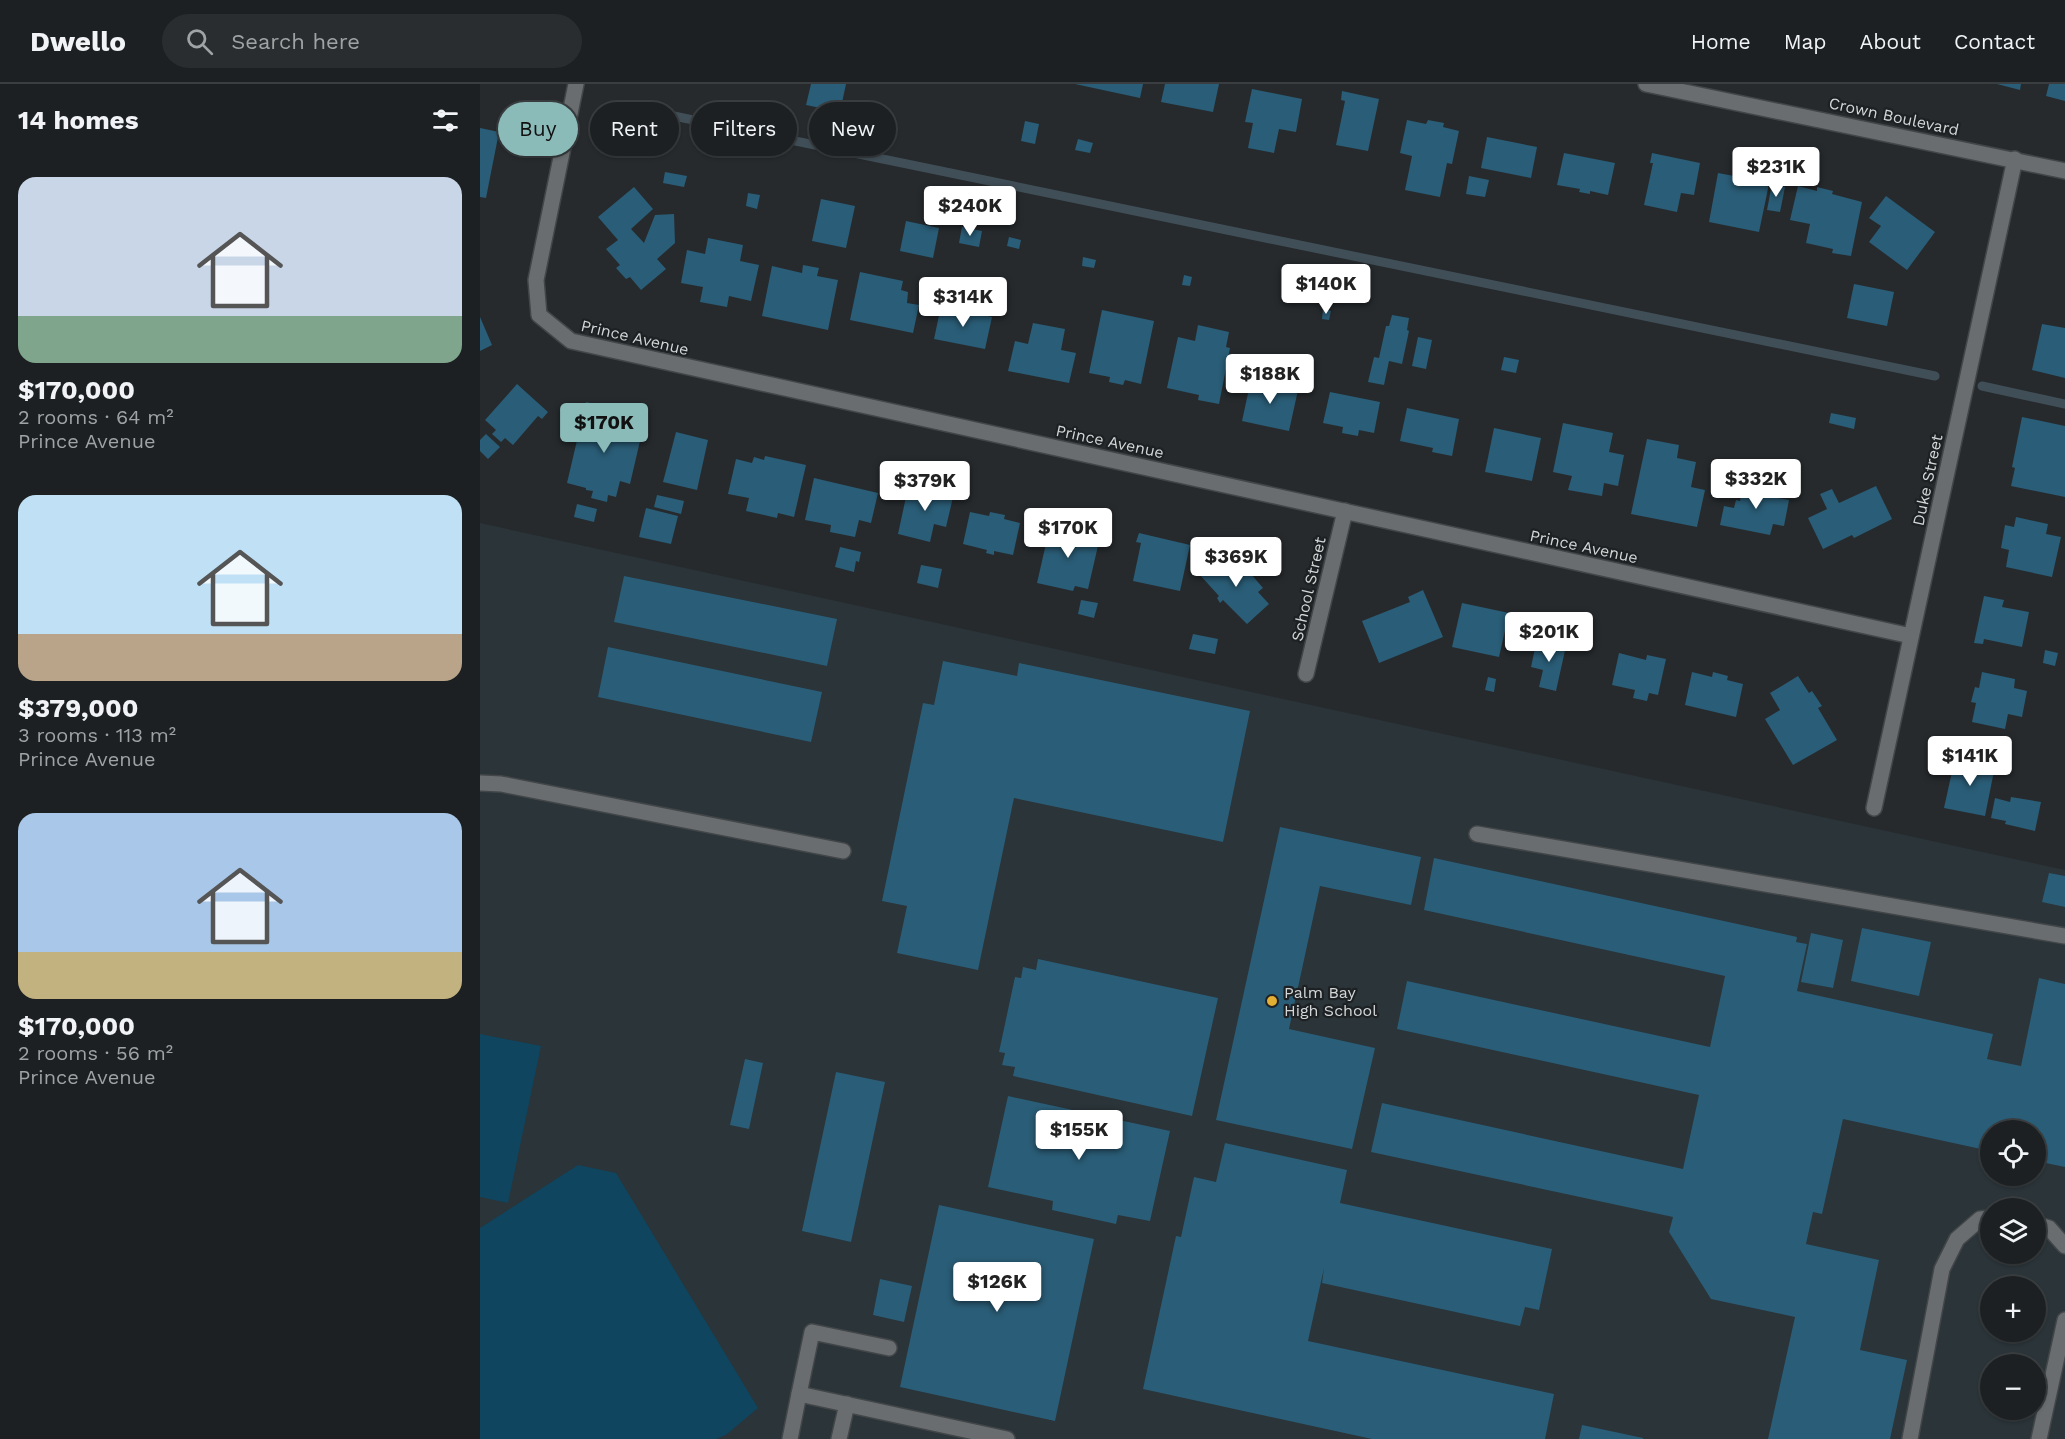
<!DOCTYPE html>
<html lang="en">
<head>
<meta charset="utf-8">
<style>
  :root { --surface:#1c2022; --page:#292d2f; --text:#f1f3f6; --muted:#a0a3a5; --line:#3a3e40; --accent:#8bbbb9 }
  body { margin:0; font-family:"Work Sans",sans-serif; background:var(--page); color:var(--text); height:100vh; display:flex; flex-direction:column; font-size:22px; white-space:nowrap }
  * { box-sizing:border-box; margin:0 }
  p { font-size:20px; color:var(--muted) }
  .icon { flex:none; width:33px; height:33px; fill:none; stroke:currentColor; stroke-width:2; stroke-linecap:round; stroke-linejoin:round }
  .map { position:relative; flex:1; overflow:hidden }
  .drawer { display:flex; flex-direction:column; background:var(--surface); width:480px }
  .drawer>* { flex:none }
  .banner { position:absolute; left:18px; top:18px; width:570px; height:54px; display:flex; gap:12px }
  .buttons { position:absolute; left:1500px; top:1036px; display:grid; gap:12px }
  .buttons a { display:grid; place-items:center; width:66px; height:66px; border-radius:50%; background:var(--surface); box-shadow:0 2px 4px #0004,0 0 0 2px var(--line); font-size:30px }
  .price { position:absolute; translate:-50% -51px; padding:0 14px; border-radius:6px; background:#fff; color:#222; font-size:20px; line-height:39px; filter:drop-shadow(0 2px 3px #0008) }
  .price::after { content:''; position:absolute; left:50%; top:36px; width:18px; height:14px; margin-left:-9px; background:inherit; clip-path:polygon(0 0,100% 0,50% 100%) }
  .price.selected { background:var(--accent); color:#111 }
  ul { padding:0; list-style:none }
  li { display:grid; align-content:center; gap:12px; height:318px; padding:0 18px }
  li span { display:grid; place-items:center; height:186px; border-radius:18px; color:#555 }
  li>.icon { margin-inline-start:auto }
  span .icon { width:108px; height:108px; fill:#fffc; stroke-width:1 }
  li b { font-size:26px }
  h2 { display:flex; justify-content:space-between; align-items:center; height:72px; padding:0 18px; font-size:26px }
  .chip { padding:0 21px; border-radius:27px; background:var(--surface); box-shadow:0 2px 4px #0004,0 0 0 2px var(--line); font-size:21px; line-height:54px }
  .chip.selected { background:var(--accent); color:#111 }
  header { display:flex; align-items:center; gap:36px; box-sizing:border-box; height:84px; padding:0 30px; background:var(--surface); border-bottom:2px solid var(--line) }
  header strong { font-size:28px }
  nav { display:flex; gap:33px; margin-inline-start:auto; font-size:21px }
  .search { width:420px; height:54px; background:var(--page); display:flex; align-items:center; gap:15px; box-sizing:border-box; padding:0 21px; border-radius:33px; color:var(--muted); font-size:22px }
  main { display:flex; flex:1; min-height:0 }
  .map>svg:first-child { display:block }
  .built { fill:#2a3439; fill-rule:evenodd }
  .green { fill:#0f455e }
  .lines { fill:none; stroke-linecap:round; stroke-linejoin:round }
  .stream { stroke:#404e57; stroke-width:9 }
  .building { fill:#2a5d77 }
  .service-casing { stroke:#424648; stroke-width:18 }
  .minor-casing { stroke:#424648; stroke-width:18 }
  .service { stroke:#696d70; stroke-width:15 }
  .minor { stroke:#696d70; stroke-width:15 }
  .poi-dot { fill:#e3ae34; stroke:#1d2123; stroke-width:2 }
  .labels { text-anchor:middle; stroke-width:4.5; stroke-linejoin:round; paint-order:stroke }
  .street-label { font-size:16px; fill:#d4d7d8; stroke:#1d2123 }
  .poi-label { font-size:16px; fill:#d4d7d8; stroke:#1d2123; text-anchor:start }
</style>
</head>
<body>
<header>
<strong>Dwello</strong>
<div class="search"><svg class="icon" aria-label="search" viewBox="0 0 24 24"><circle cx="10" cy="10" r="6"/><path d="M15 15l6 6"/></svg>Search here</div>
<nav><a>Home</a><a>Map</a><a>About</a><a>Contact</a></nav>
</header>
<main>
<section class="drawer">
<h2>14 homes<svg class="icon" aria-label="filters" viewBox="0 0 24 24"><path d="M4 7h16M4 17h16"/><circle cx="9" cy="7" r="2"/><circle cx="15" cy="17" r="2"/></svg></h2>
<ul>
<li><span style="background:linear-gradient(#c9d6e8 75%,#7fa58c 0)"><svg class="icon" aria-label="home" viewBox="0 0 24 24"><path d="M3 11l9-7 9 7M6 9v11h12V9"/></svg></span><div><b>$170,000</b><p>2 rooms · 64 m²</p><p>Prince Avenue</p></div></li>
<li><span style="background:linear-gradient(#bfe0f5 75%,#b9a48a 0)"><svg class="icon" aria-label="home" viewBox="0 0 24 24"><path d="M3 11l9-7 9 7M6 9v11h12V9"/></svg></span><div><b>$379,000</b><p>3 rooms · 113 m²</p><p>Prince Avenue</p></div></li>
<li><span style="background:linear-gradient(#a9c7e8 75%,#c2b280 0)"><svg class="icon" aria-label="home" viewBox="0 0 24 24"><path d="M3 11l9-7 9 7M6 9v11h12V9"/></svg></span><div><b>$170,000</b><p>2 rooms · 56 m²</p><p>Prince Avenue</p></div></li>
</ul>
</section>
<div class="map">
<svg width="1585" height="1355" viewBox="0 0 1585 1355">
  <rect width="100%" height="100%" fill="#262a2d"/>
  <!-- built -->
  <path class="built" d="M 0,439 L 1585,786 L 1585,1355 L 0,1355 ZM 1510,1047 L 1556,1047 L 1556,1092 L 1510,1092 ZM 1510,1125 L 1556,1125 L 1556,1170 L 1510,1170 ZM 1510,1203 L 1556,1203 L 1556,1248 L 1510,1248 ZM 1510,1281 L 1556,1281 L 1556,1326 L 1510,1326 Z"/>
  <!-- green -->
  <g class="green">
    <polygon points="0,950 61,962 28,1119 0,1113"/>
    <polygon points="98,1081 136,1089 278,1324 246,1351 236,1355 0,1355 0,1144"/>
  </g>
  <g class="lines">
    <!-- stream -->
    <g class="stream">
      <polyline points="160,25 1455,292"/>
      <polyline points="1502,302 1585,320"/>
    </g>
  </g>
  <!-- building -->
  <g class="building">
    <polygon points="331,0 366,0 360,28 326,21"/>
    <polygon points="595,0 663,0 660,14"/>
    <polygon points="685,0 739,0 733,28 681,18"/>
    <polygon points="1517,0 1541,0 1540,6"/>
    <polygon points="1569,0 1585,0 1585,17 1566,12"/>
    <polygon points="772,5 822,15 816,48 799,45 794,69 768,64 773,39 765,38"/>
    <polygon points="862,7 899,15 888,67 856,61 865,17 861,16"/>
    <polygon points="927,36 946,40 948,36 964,39 963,43 979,47 972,80 967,79 960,113 925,106 932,72 920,69"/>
    <polygon points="545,37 559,40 555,60 541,57"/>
    <polygon points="0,44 19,48 6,114 0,113"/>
    <polygon points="1007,53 1057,63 1051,94 1001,84"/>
    <polygon points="598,55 613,59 610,69 595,66"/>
    <polygon points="1084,69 1135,79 1128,111 1110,107 1110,110 1099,108 1100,105 1077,101"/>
    <polygon points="1172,69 1220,79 1214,111 1201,109 1197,128 1164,121 1173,79 1170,79"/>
    <polygon points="185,88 207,92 204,103 183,99"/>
    <polygon points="1238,89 1270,95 1270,91 1290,95 1279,148 1229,138"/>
    <polygon points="989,92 1009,96 1005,113 986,110"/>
    <polygon points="1292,100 1305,103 1300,128 1287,126"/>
    <polygon points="1318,102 1337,107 1337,103 1353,107 1352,110 1382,118 1371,172 1352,169 1353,165 1326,159 1330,140 1310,136"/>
    <polygon points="154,103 173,125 151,145 164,159 175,131 194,130 195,159 177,175 186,185 161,206 150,193 146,195 136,184 140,181 126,165 138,156 118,133"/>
    <polygon points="268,109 280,111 277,125 266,122"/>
    <polygon points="1406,112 1455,148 1427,186 1389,158 1401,142 1389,134"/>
    <polygon points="341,115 375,122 366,164 332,157"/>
    <polygon points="426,137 459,144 453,174 420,167"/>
    <polygon points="482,143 502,147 499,163 479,159"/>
    <polygon points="529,153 541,156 539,165 527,162"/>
    <polygon points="228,154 263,161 260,177 279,181 271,217 249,212 247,223 220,218 223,203 201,199 207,166 225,170"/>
    <polygon points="603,173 616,176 614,184 602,182"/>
    <polygon points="323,181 339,184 337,192 358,196 348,246 282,232 292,182 322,189"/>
    <polygon points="380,188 423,197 421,206 428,208 427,219 439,221 433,249 370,236"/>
    <polygon points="704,191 712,193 710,202 702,201"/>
    <polygon points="1374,200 1414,208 1407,242 1367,234"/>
    <polygon points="461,222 512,233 505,265 454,255"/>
    <polygon points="843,225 851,227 849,236 842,235"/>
    <polygon points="622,226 674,237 661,300 645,296 643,301 629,298 630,293 609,289"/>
    <polygon points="912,231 929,234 927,246 929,247 922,280 909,277 904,301 888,298 894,273 899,274 906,242 909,242"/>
    <polygon points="0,233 12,261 0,267"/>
    <polygon points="553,239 585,245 581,266 596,269 589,299 528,287 535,257 548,260"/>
    <polygon points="1562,240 1585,244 1585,294 1552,286"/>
    <polygon points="718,241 749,248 746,263 750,264 739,320 718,316 719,311 687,304 698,253 715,257"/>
    <polygon points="938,253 952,256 946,285 932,282"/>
    <polygon points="1024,273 1039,276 1036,289 1021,286"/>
    <polygon points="772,291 785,294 784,299 818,306 809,347 762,337"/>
    <polygon points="37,300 68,328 62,335 58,332 33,361 25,354 21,358 12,350 16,346 5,336"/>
    <polygon points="850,308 900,318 894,349 879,346 878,352 862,349 863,343 843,339"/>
    <polygon points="106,318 125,322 123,334 163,344 150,400 140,397 136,413 128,411 127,418 111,414 113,407 106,406 106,404 87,399"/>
    <polygon points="927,324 979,335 972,372 952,368 953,364 920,357"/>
    <polygon points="1351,329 1376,334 1374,345 1349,339"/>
    <polygon points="1542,333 1585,342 1585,413 1531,402 1535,384 1532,383"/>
    <polygon points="1083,339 1133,349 1129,368 1144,371 1138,402 1124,399 1122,412 1088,406 1092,392 1073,388"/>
    <polygon points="1014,344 1061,354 1052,397 1005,388"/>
    <polygon points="196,348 228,356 217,406 183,398"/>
    <polygon points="6,350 20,363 8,375 0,367 0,356"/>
    <polygon points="1167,355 1199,361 1197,374 1216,378 1211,403 1225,406 1217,443 1151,430"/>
    <polygon points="285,372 326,381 314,433 298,429 297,434 266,427 269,414 248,410 256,375 272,379 274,373 284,376"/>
    <polygon points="334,394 398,409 391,439 379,436 375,453 350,448 351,441 325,436"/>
    <polygon points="429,399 474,409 466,443 454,440 450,458 418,450"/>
    <polygon points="1264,399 1300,406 1298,414 1309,416 1304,442 1293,440 1290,451 1240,441 1244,422 1254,424 1256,416 1260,417"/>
    <polygon points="1396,402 1412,435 1374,454 1372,451 1343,465 1328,434 1347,425 1340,410 1352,405 1359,419"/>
    <polygon points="177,411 204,417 201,430 174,423"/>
    <polygon points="97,420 117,425 114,438 94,433"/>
    <polygon points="166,424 198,432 191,460 159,453"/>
    <polygon points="490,428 509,432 510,428 525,431 524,435 540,439 533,471 514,467 514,471 506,469 507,466 483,460"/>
    <polygon points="1536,433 1568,440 1566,450 1581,453 1572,493 1526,483 1529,466 1521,464 1525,441 1534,443"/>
    <polygon points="570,442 620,453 608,505 595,502 593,507 557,499"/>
    <polygon points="659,449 710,461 700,507 653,497 661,459 656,458"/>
    <polygon points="360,463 381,468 379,478 376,477 374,488 355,483"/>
    <polygon points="746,469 767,492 771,490 783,504 778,508 789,520 767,540 743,516 740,519 737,514 739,512 720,491"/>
    <polygon points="441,481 462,485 458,504 437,499"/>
    <polygon points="144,492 357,535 347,582 134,538"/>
    <polygon points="943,506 963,553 899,579 882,537 930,518 928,513"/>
    <polygon points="1504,512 1524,516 1522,523 1549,528 1542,563 1504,555 1503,560 1494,559"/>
    <polygon points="601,516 618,519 614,534 598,530"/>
    <polygon points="982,519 1029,529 1019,573 972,563"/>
    <polygon points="713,550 738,555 735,570 709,565"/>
    <polygon points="1057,555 1086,562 1076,607 1059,603 1063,586 1051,583"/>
    <polygon points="128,563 342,608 331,658 118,613"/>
    <polygon points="1565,566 1578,569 1575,582 1563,579"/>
    <polygon points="1139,569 1166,576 1167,571 1186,575 1178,611 1169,609 1167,617 1153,614 1155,606 1132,601"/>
    <polygon points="463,577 537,592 539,579 770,627 743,758 534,714 498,886 417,869 427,822 402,817 443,619 454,621"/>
    <polygon points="1212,588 1232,593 1233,588 1248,592 1247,596 1263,600 1256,633 1205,621"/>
    <polygon points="1502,588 1535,595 1534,604 1547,607 1542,633 1528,630 1525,645 1492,638 1496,619 1491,618 1495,603 1499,604"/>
    <polygon points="1318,592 1329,609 1332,607 1342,622 1338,624 1357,656 1313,681 1285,635 1300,626 1290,609"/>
    <polygon points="1008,593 1016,595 1014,608 1005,606"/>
    <polygon points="1475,674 1515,682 1505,732 1464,724"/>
    <polygon points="1531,713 1561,718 1555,747 1525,740 1526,737 1511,734 1515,714 1530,718"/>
    <polygon points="800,743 941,773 931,821 840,802 809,945 895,964 872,1065 736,1036"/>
    <polygon points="954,774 1317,853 1316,858 1327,860 1317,907 1513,950 1507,975 1541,982 1559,894 1585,900 1585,1083 1556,1077 1556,1047 1510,1047 1510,1067 1363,1035 1342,1130 1333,1128 1326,1160 1399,1176 1380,1266 1427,1276 1410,1355 1288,1355 1315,1233 1231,1215 1189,1148 1193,1133 891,1068 902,1019 1203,1085 1219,1011 917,945 927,897 1230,963 1245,892 944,826"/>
    <polygon points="1569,789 1585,792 1585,823 1562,818"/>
    <polygon points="1382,844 1451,858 1439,912 1371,897"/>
    <polygon points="1331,849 1363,856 1353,904 1321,898"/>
    <polygon points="558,875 738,914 712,1032 533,992 535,983 522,981 525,969 519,968 535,893 541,894 543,883 556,886"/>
    <polygon points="265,975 283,979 269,1045 250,1041"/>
    <polygon points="356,988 405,998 371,1158 322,1147"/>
    <polygon points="528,1012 690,1047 670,1137 638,1131 636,1140 572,1126 573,1117 508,1103"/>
    <polygon points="745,1059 867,1086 860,1119 1072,1165 1059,1226 1045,1223 1040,1242 842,1199 844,1184 828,1257 1074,1310 1065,1355 892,1355 663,1305 696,1152 701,1153 714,1093 736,1098"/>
    <polygon points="459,1121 614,1155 575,1337 420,1303"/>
    <polygon points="400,1195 432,1202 424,1238 393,1231"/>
    <polygon points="1102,1341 1163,1354 1163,1355 1099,1355"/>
  </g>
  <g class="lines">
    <!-- service casing -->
    <g class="service-casing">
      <g id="service">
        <polyline points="0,699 21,700 363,767"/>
        <polyline points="997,750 1585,852"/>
        <polyline points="1556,1140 1569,1144 1585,1162"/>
        <polyline points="319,1310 332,1248 409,1264"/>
        <polyline points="310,1355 319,1310 527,1355"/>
        <polyline points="359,1355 367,1320"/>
        <polyline points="1430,1355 1462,1185 1477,1155 1500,1135 1510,1134"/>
        <polyline points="1559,1355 1585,1236"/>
      </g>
    </g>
    <!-- minor casing -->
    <g class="minor-casing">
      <g id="minor">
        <polyline points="96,0 56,196 59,231 91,257 1431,552"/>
        <polyline points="1166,0 1585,87"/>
        <polyline points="826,590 865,427"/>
        <polyline points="1394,724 1535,75"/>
      </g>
    </g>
    <!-- service -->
    <use href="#service" class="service"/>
    <!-- minor -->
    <use href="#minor" class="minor"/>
  </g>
  <!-- markers -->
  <circle class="poi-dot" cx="792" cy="917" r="6"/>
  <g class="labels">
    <!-- street labels -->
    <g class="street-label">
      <text transform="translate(1414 32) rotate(12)" y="6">Crown Boulevard</text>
      <text transform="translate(155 253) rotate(13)" y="6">Prince Avenue</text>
      <text transform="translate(630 357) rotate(12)" y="6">Prince Avenue</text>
      <text transform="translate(1447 396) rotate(-78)" y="6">Duke Street</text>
      <text transform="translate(1104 462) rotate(12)" y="6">Prince Avenue</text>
      <text transform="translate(828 505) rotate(-77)" y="6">School Street</text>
    </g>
    <!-- poi labels -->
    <g class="poi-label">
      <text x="804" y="914">Palm Bay<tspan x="804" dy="18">High School</tspan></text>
    </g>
  </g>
</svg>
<div class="buttons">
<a><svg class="icon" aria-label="locate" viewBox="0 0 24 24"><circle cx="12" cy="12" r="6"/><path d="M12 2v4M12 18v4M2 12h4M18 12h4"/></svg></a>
<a><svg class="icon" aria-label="layers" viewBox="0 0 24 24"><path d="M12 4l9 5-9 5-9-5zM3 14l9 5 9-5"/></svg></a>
<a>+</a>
<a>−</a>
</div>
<b class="price" style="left:1296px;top:114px">$231K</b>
<b class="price" style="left:490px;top:153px">$240K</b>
<b class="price" style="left:846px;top:231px">$140K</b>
<b class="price" style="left:483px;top:244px">$314K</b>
<b class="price" style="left:790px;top:321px">$188K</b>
<b class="price selected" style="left:124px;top:370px">$170K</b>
<b class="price" style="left:1276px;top:426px">$332K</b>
<b class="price" style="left:445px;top:428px">$379K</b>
<b class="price" style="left:588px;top:475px">$170K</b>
<b class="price" style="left:756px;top:504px">$369K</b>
<b class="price" style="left:1069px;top:579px">$201K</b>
<b class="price" style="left:1490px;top:703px">$141K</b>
<b class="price" style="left:599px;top:1077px">$155K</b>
<b class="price" style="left:517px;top:1229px">$126K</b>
<div class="banner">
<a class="chip selected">Buy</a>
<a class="chip">Rent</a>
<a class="chip">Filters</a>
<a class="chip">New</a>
</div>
</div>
</main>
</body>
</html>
